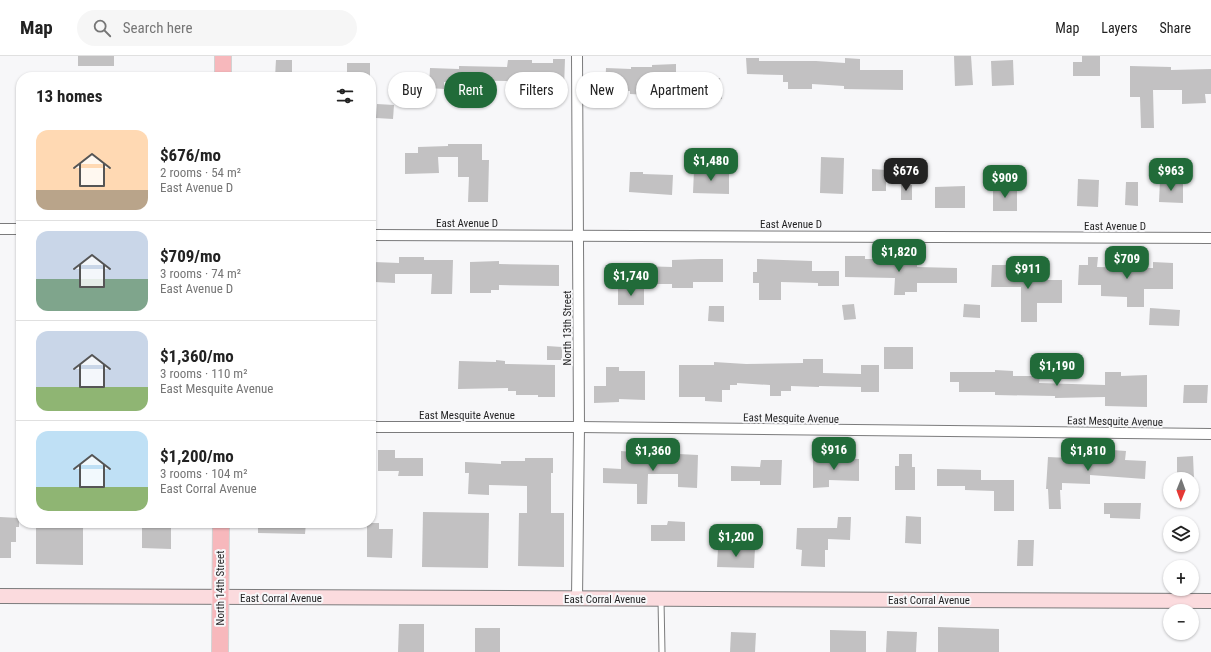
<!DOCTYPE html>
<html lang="en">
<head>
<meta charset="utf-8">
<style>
  :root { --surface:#fff; --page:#f6f6f6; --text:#222; --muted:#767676; --line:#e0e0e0; --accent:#216b39 }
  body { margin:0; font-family:"Roboto Condensed",sans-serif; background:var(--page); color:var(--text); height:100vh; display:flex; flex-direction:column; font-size:15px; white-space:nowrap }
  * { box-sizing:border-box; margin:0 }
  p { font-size:13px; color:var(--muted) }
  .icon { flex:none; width:22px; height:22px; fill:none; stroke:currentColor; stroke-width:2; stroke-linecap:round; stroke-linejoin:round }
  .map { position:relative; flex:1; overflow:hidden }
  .panel { position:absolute; left:16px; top:16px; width:360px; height:456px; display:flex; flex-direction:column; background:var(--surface); border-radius:16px; box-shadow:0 1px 3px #0004 }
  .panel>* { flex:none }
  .hud { position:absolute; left:388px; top:16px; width:380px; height:36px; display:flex; gap:8px }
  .needle { width:26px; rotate:181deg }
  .tools { position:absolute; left:1163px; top:416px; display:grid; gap:8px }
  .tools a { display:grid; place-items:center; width:36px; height:36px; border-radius:50%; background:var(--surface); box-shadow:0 1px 3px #0004; font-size:20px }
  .price { position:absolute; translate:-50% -34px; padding:0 9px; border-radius:8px; background:var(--accent); color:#fff; font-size:13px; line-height:26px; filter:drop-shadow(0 1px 2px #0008) }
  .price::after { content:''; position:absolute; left:50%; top:24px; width:12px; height:9px; margin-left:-6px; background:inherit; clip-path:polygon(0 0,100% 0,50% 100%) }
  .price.current { background:#222; color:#fff }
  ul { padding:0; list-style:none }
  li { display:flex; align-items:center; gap:12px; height:100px; padding:0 20px }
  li+li { border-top:1px solid var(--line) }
  li span { display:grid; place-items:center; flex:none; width:112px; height:80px; border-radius:12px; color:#555 }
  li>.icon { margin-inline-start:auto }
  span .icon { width:48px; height:48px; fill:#fffc; stroke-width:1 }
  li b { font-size:17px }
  h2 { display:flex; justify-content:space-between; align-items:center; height:48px; padding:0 20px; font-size:17px }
  .pill { padding:0 14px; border-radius:18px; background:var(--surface); box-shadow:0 1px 3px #0004; font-size:14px; line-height:36px }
  .pill.current { background:var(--accent); color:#fff }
  header { display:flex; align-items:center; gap:24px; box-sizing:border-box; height:56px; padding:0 20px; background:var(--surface); border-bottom:1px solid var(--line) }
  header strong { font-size:19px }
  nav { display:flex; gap:22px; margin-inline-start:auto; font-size:14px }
  .search { width:280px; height:36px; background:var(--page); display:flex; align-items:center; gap:10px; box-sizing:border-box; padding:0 14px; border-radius:22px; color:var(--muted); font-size:15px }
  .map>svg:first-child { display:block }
  .building { fill:#c2c1c2 }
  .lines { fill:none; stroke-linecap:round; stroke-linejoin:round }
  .lane-casing { stroke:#7b7b7c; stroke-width:7 }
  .street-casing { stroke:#7b7b7c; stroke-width:12 }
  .secondary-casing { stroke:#7b7b7c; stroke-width:16 }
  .primary-casing { stroke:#d2d2d2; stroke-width:18 }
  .lane { stroke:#fff; stroke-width:5 }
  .street { stroke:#fff; stroke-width:10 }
  .secondary { stroke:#fbdbde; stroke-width:14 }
  .primary { stroke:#f7b8bc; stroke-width:16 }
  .labels { text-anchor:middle; stroke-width:4; stroke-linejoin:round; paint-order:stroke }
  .street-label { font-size:11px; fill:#1f1f20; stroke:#f7f7f9 }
</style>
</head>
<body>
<header>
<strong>Map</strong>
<div class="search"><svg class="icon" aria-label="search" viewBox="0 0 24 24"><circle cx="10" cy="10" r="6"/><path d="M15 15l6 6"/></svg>Search here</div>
<nav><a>Map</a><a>Layers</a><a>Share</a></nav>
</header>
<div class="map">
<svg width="1211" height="596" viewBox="0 0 1211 596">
  <rect width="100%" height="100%" fill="#f7f7f9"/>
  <!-- building -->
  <g class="building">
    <rect x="78" y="0" width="36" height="10"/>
    <polygon points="954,0 971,0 973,29 955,30"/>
    <polygon points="1082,0 1100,0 1100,20 1073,20 1073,6 1082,6"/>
    <polygon points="746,2 759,2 759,5 816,5 845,7 845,2 860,3 860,14 903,14 903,34 844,33 844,30 812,28 812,33 788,33 788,26 783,26 783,19 747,18"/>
    <polygon points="553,3 565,3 564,32 507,30 507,25 452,24 452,26 444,26 444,33 429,32 430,12 459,13 459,10 507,11 508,4 532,4 532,7 553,7"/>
    <polygon points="276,4 292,4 292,21 275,21"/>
    <polygon points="1013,4 1014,29 992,30 991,5"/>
    <rect x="347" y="7" width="23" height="14"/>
    <polygon points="676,8 676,36 648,36 648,39 630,38 630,35 605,34 606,12 631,13 631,11 652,11 652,9"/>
    <polygon points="1130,10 1171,11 1171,14 1211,13 1211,38 1205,38 1206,47 1182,48 1182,34 1153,34 1154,72 1141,72 1140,41 1130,41"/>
    <polygon points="720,22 722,43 708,44 705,24"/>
    <polygon points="377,48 394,49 393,63 376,62"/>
    <polygon points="448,88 482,88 482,104 489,104 488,146 468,146 469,121 458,121 458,101 438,101 439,117 405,118 405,97 418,97 418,91 448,90"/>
    <polygon points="821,101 844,102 843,138 820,137"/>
    <polygon points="872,113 886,114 886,135 872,135"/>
    <polygon points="694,114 729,115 729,138 693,137"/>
    <polygon points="630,116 643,116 643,118 673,119 672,139 629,136"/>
    <polygon points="1078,123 1099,124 1098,151 1077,150"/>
    <polygon points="1160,124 1183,125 1183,147 1159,146"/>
    <polygon points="1126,126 1138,126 1138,150 1125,149"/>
    <polygon points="901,128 912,129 912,144 901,144"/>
    <polygon points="965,130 965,152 935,152 935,131"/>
    <rect x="993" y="131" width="24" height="24"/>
    <polygon points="845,200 865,200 865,203 883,203 883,207 917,208 917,211 957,212 957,227 917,227 917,236 905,236 905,239 894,239 895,222 845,221"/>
    <polygon points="399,201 424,201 424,204 453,204 452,238 431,238 432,218 395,218 395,227 374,226 374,206 399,207"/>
    <polygon points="1088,201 1098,201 1097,211 1153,212 1153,206 1173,207 1173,233 1144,233 1144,251 1127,251 1127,241 1101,240 1101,229 1078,229 1079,209 1088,209"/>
    <polygon points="701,203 723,203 723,226 693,226 693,232 672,232 672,228 641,228 641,210 672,211 672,204"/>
    <polygon points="757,203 812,205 812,215 839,215 839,230 818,230 818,227 781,226 781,244 759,244 759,227 753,227 753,216 757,216"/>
    <polygon points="499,205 499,208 559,209 559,230 499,229 499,234 491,234 491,237 470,237 470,206"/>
    <polygon points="992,209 1014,209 1014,220 1036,219 1036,224 1062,224 1062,247 1037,247 1037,266 1021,266 1021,231 991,231"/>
    <rect x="618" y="233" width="26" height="16"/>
    <polygon points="854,248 856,263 844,264 842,249"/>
    <polygon points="964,248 980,249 980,262 963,261"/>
    <polygon points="709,250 724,250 724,266 708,265"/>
    <polygon points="1150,252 1180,254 1179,270 1149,269"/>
    <polygon points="547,290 562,291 562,304 547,304"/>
    <rect x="884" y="291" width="29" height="22"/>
    <polygon points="803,303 823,303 823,317 861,318 861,309 879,309 879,336 861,336 861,331 819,330 819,331 791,330 791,335 781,335 781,340 770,340 770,329 737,327 737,329 730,329 730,334 722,334 722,346 705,345 705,341 679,341 679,309 714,309 714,306 746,308 803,307"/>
    <polygon points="496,304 505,305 505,308 555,309 555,341 538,341 538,339 516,339 516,335 508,335 508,332 458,333 459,305 496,306"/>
    <polygon points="606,311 619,311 619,315 645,315 645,344 619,343 619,346 594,347 594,330 606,330"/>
    <polygon points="995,314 1013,315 1013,320 1040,320 1039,327 1105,329 1105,316 1121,316 1121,320 1147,319 1147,351 1105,350 1105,341 1055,342 1055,340 995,339 995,336 959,336 959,326 950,326 950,316 995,316"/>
    <polygon points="1184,329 1208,329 1207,347 1183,347"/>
    <polygon points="378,394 395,394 395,402 423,402 423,420 398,420 399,415 378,415"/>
    <polygon points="1112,394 1126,395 1125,404 1146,405 1145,423 1090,419 1090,428 1062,427 1062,434 1060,434 1061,453 1049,453 1048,433 1046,433 1048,401 1111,404"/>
    <polygon points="621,395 633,396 633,406 653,407 653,400 679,400 679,398 698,399 697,432 678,431 678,418 648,418 647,448 637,448 637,428 603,427 603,412 621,413"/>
    <polygon points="899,398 912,398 912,411 915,411 915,434 895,434 895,410 899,410"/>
    <polygon points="828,400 828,402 859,403 859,425 829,424 829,431 813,432 813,401"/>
    <polygon points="1193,400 1194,423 1177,423 1177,401"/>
    <polygon points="525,402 553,402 553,417 551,417 551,457 564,457 564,511 518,510 519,457 527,457 527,430 489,429 489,439 468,438 469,417 465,417 465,406 501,408 501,405 525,405"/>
    <polygon points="761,404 782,404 781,429 760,429 760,425 731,425 731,410 760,411"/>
    <polygon points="937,413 981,414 981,424 1014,424 1014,455 994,455 994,435 965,434 965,430 937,430"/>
    <polygon points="1104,447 1141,447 1140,463 1110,462 1110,458 1104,458"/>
    <polygon points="423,456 489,457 488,512 422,511"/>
    <polygon points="906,460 921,461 921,488 905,487"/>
    <polygon points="0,461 19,462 19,471 16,471 16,486 11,486 11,502 0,502"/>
    <polygon points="838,461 851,461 850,484 828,483 828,494 825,494 825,511 801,510 802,494 796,493 797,472 837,472"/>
    <polygon points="668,465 685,466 685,485 651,485 651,469 667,469"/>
    <polygon points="36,467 83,467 83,509 36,508"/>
    <polygon points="258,467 306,467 305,478 258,477"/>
    <polygon points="367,467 379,467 379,473 393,473 392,502 367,501"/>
    <polygon points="142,470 171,471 171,493 142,492"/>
    <polygon points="1018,484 1034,484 1033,510 1017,510"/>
    <polygon points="718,492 755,492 754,512 717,511"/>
    <polygon points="399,568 424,568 424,596 398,596"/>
    <polygon points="938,571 999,573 999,596 938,596"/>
    <rect x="475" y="572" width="25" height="24"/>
    <polygon points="830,574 866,575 866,596 830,596"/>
    <polygon points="887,575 917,576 916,596 886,596"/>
    <polygon points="731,576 756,577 755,596 730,596"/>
  </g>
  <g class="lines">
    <!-- lane casing -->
    <g class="lane-casing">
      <polyline id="lane" points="661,544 662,596"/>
    </g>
    <!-- street casing -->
    <g class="street-casing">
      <g id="street">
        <polyline points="0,173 21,173"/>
        <polyline points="371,179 1211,182"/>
        <polyline points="371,371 579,371 1211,378"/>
        <polyline points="577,543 579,371 577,0"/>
      </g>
    </g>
    <!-- secondary casing -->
    <g class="secondary-casing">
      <polyline id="secondary" points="0,540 1211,545"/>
    </g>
    <!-- primary casing -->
    <g class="primary-casing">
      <g id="primary">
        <polyline points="223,21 223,0"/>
        <polyline points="220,596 221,467"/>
      </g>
    </g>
    <!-- lane -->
    <use href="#lane" class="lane"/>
    <!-- street -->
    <use href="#street" class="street"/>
    <!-- secondary -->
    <use href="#secondary" class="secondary"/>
    <!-- primary -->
    <use href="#primary" class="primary"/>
  </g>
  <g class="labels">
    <!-- street labels -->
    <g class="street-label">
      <text x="467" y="171">East Avenue D</text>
      <text x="791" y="172">East Avenue D</text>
      <text x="1115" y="174">East Avenue D</text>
      <text transform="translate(567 272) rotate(-90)" y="4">North 13th Street</text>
      <text x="467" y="363">East Mesquite Avenue</text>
      <text transform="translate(791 362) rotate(1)" y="4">East Mesquite Avenue</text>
      <text transform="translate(1115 365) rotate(1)" y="4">East Mesquite Avenue</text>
      <text transform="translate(220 532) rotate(-90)" y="4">North 14th Street</text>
      <text x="281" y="546">East Corral Avenue</text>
      <text x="605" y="547">East Corral Avenue</text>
      <text x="929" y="548">East Corral Avenue</text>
    </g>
  </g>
</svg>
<div class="tools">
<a><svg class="needle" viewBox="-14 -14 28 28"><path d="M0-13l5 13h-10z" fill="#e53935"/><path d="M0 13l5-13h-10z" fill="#767676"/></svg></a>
<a><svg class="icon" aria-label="layers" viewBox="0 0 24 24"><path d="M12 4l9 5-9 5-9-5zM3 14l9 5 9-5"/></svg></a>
<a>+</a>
<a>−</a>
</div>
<b class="price" style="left:711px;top:126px">$1,480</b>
<b class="price current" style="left:906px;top:136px">$676</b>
<b class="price" style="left:1171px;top:136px">$963</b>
<b class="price" style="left:1005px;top:143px">$909</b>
<b class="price" style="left:899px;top:217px">$1,820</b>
<b class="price" style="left:1127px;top:224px">$709</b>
<b class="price" style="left:1028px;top:234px">$911</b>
<b class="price" style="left:631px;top:241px">$1,740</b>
<b class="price" style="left:1057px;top:331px">$1,190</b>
<b class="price" style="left:834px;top:415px">$916</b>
<b class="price" style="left:653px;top:416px">$1,360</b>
<b class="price" style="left:1088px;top:416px">$1,810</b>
<b class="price" style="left:736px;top:502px">$1,200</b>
<div class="hud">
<a class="pill">Buy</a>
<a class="pill current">Rent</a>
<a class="pill">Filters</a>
<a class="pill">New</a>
<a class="pill">Apartment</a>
</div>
<section class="panel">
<h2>13 homes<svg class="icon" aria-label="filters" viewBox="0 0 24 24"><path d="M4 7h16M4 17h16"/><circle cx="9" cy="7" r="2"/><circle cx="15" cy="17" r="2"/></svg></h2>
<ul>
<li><span style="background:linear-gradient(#ffd9b3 75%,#b9a48a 0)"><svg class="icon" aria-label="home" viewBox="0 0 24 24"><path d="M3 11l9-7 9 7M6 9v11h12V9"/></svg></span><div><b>$676/mo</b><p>2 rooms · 54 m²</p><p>East Avenue D</p></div></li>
<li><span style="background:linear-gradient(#c9d6e8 60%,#7fa58c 0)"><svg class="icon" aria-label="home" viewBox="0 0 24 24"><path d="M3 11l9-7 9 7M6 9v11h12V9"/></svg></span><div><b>$709/mo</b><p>3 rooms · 74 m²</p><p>East Avenue D</p></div></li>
<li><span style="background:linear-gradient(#c9d6e8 70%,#8fb573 0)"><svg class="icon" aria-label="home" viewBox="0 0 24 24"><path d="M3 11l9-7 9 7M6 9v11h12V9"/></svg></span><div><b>$1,360/mo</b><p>3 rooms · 110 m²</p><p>East Mesquite Avenue</p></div></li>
<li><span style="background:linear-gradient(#bfe0f5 70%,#8fb573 0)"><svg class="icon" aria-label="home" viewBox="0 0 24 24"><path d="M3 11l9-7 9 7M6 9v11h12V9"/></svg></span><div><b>$1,200/mo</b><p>3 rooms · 104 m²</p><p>East Corral Avenue</p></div></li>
</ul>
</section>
</div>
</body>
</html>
